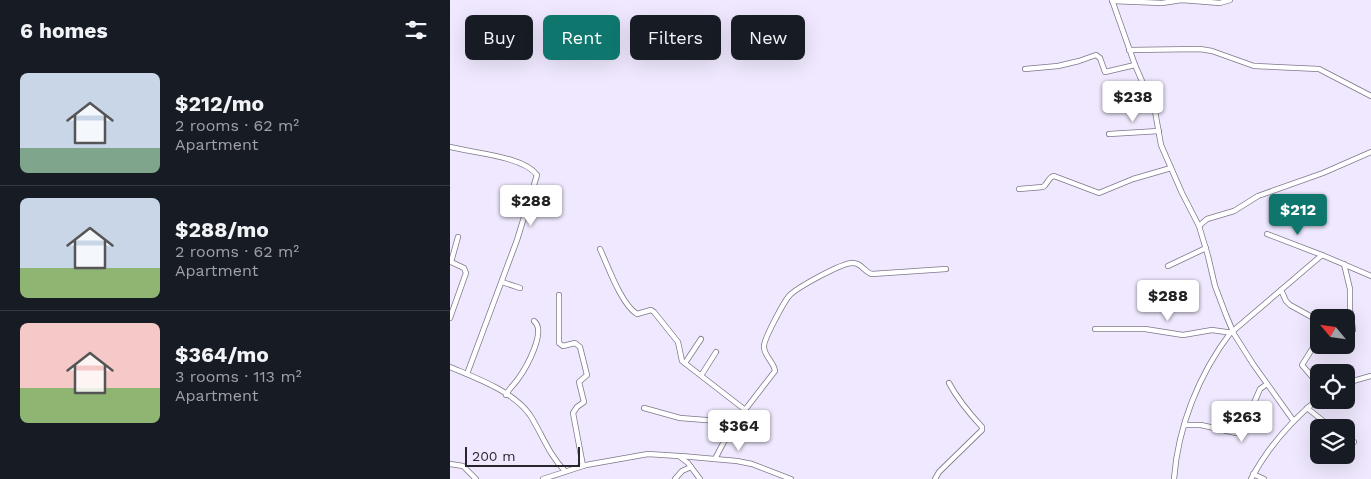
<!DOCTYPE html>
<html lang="en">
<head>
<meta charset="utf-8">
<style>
  :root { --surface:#171b24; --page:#242831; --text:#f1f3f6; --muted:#9ea1a6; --line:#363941; --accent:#0f766e }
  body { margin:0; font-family:"Work Sans",sans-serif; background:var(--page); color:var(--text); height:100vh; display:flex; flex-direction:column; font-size:19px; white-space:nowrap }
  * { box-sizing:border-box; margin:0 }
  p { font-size:16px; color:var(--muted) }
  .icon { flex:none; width:28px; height:28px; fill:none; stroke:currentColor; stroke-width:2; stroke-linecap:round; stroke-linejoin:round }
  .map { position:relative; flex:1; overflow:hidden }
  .side { display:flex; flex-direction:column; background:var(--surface); width:450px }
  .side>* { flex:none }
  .guide { position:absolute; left:15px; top:15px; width:475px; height:45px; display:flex; gap:10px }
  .needle { width:32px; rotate:299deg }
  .controls { position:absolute; left:860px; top:309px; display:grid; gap:10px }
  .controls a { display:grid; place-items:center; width:45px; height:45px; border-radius:8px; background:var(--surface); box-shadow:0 5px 20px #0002; font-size:25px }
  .scale { position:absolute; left:15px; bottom:12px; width:115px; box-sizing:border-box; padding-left:5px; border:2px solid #28252d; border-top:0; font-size:14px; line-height:18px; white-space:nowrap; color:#28252d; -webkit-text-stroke:4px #efe8fe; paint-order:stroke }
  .price { position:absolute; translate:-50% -42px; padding:0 11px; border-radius:5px; background:#fff; color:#222; font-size:16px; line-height:32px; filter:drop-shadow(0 1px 2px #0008) }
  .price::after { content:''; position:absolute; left:50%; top:30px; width:15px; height:11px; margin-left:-8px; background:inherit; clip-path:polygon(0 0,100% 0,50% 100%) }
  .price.on { background:var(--accent); color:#fff }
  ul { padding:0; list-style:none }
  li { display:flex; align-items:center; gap:15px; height:125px; padding:0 20px }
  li+li { border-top:1px solid var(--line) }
  li span { display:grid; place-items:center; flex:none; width:140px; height:100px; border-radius:8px; color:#555 }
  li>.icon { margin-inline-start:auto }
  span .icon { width:60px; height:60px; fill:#fffc; stroke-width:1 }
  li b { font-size:21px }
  h2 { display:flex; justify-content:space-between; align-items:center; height:60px; padding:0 20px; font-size:21px }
  .chip { padding:0 18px; border-radius:8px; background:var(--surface); box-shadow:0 5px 20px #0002; font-size:18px; line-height:45px }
  .chip.on { background:var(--accent); color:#fff }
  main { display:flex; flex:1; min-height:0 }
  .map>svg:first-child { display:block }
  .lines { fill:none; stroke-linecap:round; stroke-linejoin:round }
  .minor-casing { stroke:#7e778a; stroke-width:6 }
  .minor { stroke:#fff; stroke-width:4.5 }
</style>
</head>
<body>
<main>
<section class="side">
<h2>6 homes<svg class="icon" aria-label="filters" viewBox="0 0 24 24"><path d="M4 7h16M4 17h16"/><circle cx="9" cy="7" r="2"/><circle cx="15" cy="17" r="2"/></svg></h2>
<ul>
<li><span style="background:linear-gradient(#c9d6e8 75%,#7fa58c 0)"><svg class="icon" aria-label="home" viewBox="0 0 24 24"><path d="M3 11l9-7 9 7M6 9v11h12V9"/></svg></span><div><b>$212/mo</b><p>2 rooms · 62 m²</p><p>Apartment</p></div></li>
<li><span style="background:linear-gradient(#c9d6e8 70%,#8fb573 0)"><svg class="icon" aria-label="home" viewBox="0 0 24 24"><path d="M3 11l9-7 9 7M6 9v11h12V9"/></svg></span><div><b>$288/mo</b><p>2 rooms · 62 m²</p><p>Apartment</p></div></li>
<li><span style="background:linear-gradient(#f6c9c9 65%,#8fb573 0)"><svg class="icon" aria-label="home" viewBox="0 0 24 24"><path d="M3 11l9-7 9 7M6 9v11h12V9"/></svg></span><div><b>$364/mo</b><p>3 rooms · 113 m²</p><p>Apartment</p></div></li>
</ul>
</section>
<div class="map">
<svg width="921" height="479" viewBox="0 0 921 479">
  <rect width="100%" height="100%" fill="#efe8fe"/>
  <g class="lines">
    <!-- minor casing -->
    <g class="minor-casing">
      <g id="minor">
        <polyline points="662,0 685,65 705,111 711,145 732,193 749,226 758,256 765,286 776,315 784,334 803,364 843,420"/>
        <polyline points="662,1 712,3 732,0 770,3 780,0"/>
        <polyline points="679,50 750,49 762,51 804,66 869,69 921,96"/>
        <polyline points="575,69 608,66 629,61 646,55 650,58 655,72 685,65"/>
        <polyline points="659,134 709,131"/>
        <path d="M 0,147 C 23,153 73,156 87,175 L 67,240 L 17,374"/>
        <path d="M 569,189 L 593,187 C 598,184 598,177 604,176 L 649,193 L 683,179 L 721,168"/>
        <polyline points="749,226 757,219 784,211 808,196 873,173 921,152"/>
        <polyline points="817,234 872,255"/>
        <path d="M 150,249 C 158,266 171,304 187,314 L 201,310 L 204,312 L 228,342 L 232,361 L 294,409"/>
        <polyline points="894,264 900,289 900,310 903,330"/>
        <polyline points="718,266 756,248"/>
        <polyline points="52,282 70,288"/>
        <polyline points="831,290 836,301 840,305 869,321"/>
        <polyline points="109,295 109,343 113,346 125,343 130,347 137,375 129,382 134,402 127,407 123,413 133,466"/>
        <polyline points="0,318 16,273 14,268 1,262 8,237"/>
        <polyline points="645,329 695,329 733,335 762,330 783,333"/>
        <polyline points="783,331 872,255 921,276"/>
        <polyline points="869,338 852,365 869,385"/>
        <polyline points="235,363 251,339"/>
        <path d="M 0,367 C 26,378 63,391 80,415 C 92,434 99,455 115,471"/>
        <polyline points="252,374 266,352"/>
        <polyline points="896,383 921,376"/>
        <path d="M 56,395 C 59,388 64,385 68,379 C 76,368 97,331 84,321"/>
        <polyline points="194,408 230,418 269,421 274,424 278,434"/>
        <polyline points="857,408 882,428"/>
        <polyline points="735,425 751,425 786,433 791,433 810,389 817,384"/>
        <polyline points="896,437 904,442"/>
        <polyline points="231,456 287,461 302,464 341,479"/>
        <path d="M 265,459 L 281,428 L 325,371 C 324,362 314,356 314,347 C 313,340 334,302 339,296 C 346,288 393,262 403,263 C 412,263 414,272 422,274 L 496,269"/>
        <polyline points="0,464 13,466 26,479"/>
        <polyline points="803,474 814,479"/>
        <polyline points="93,479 136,465 198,454 229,456 238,463 250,479"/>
        <polyline points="225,479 232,471 241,467"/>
        <path d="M 485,479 L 489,472 L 532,430 L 532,427 C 519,413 508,400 499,383"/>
        <path d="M 724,479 C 728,426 749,374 781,332"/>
        <path d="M 801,479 C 818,447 841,421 869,398"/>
      </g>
    </g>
    <!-- minor -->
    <use href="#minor" class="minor"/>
  </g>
</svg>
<div class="controls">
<a><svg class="needle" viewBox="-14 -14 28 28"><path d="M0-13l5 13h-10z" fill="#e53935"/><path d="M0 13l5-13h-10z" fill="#9ea1a6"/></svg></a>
<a><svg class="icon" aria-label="locate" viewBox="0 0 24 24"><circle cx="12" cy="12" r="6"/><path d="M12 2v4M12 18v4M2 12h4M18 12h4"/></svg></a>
<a><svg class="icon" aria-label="layers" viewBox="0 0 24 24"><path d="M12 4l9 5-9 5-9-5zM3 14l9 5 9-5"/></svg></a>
</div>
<div class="scale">200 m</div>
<b class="price" style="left:683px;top:123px">$238</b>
<b class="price" style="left:81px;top:227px">$288</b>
<b class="price on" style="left:848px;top:236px">$212</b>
<b class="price" style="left:718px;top:322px">$288</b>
<b class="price" style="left:792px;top:443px">$263</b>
<b class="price" style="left:289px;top:452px">$364</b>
<div class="guide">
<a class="chip">Buy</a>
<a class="chip on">Rent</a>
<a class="chip">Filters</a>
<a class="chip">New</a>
</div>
</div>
</main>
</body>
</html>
